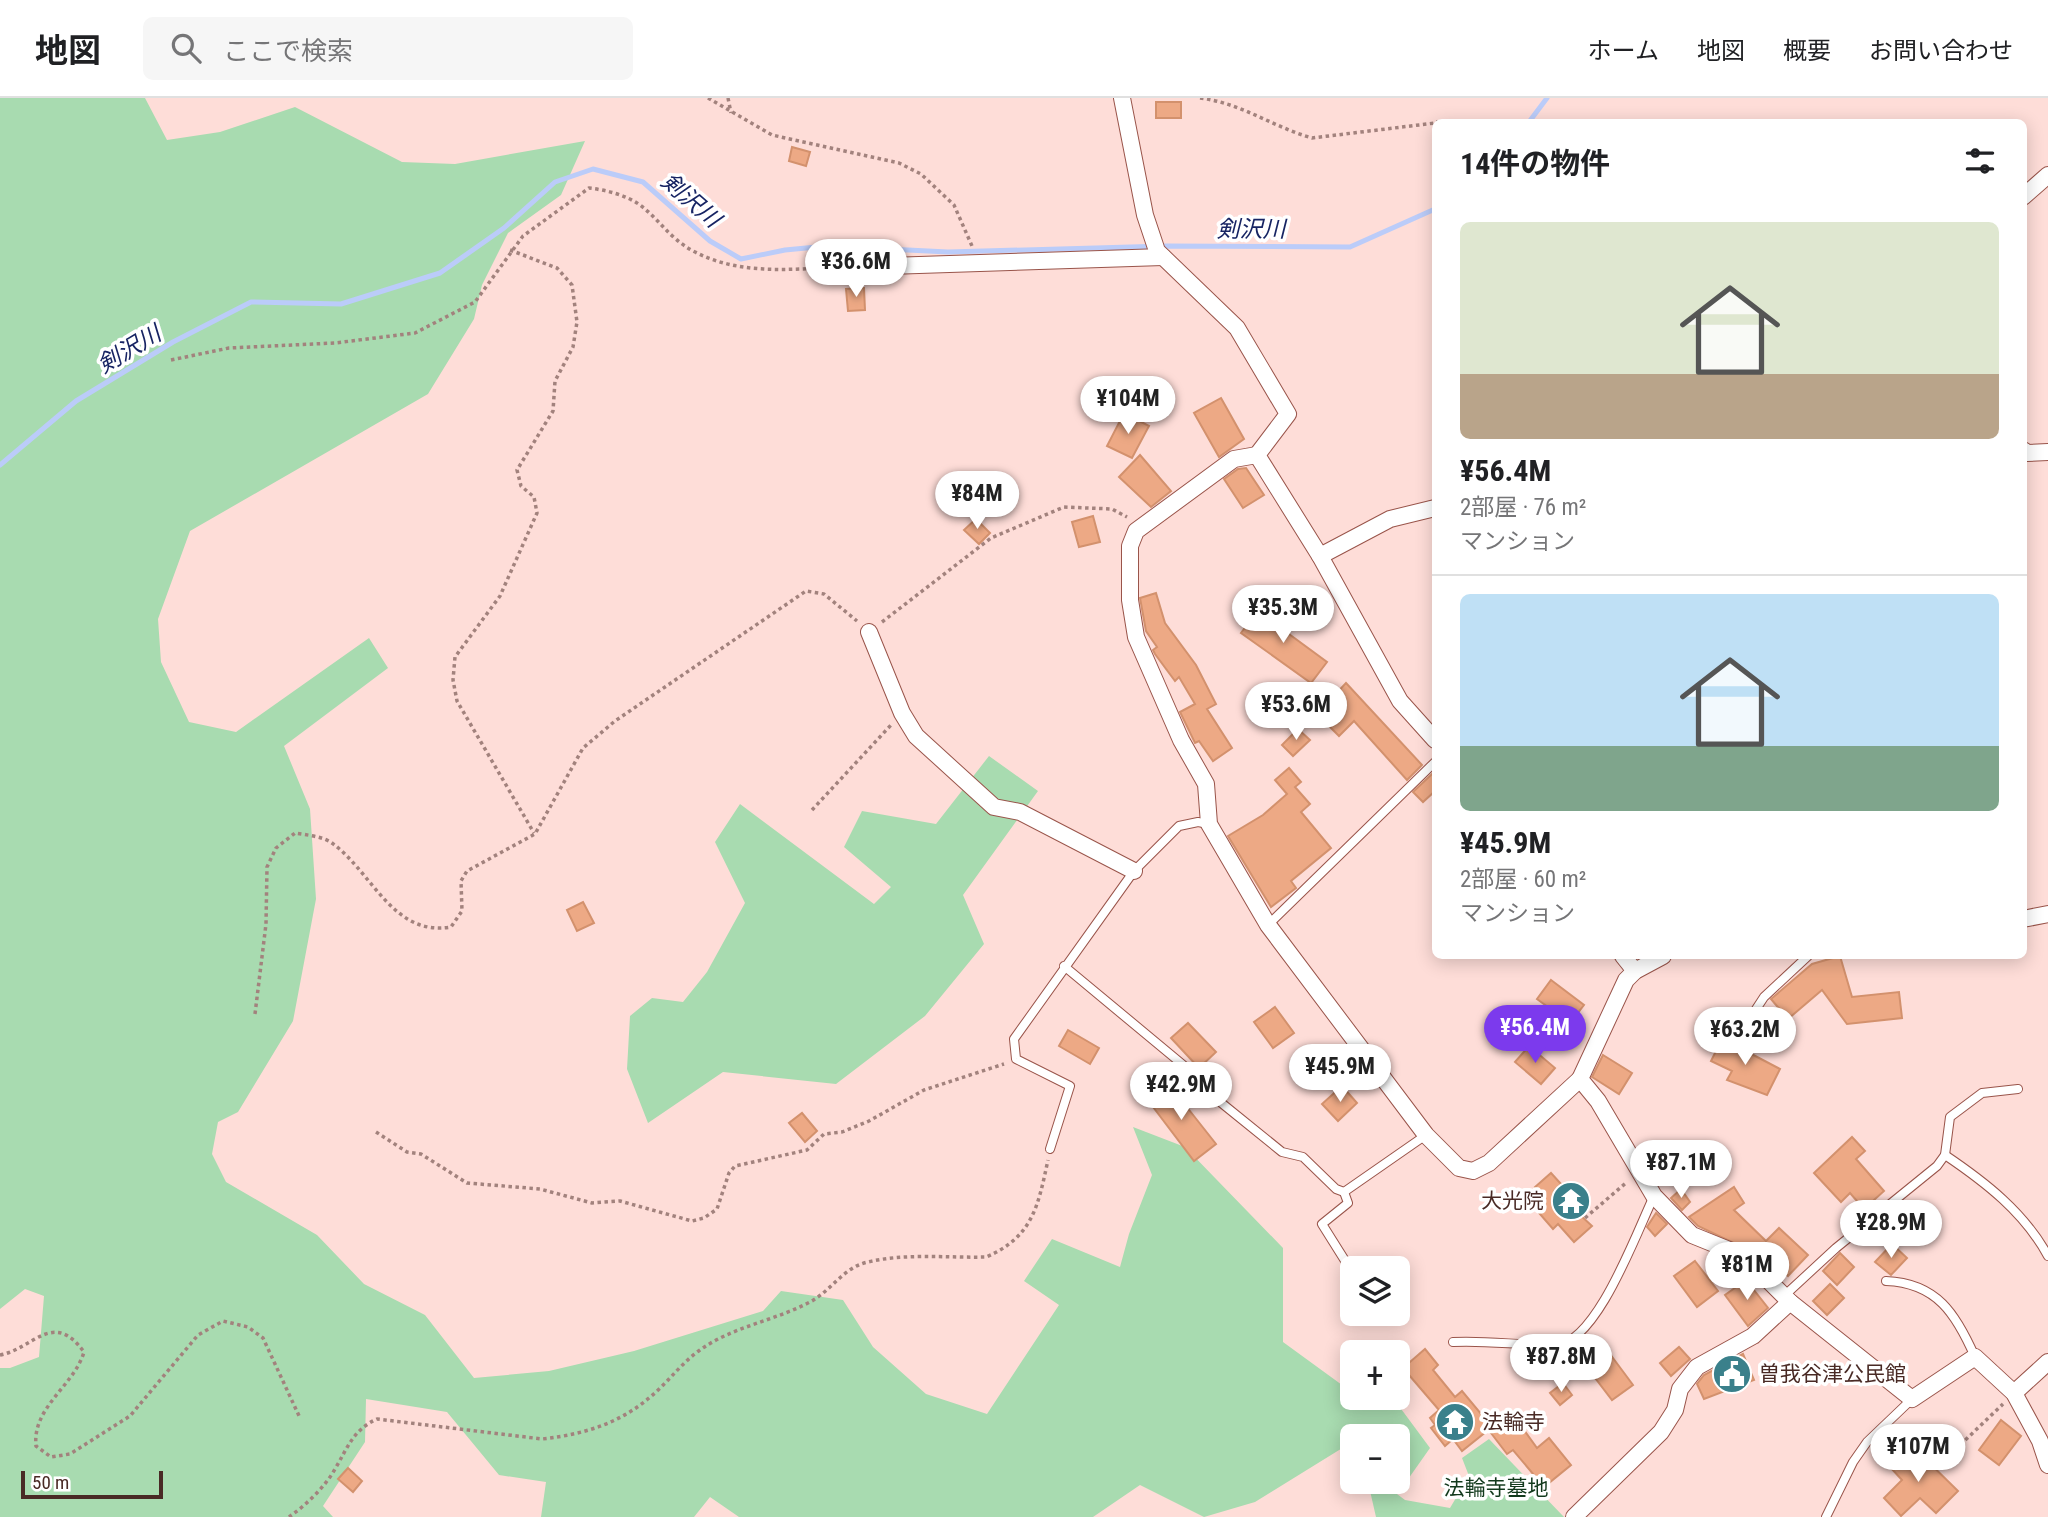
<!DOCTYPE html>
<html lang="ja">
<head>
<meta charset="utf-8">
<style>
  :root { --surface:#fff; --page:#f6f6f6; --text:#202124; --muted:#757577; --line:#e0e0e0; --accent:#7c3aed }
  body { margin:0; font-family:"Roboto Condensed","Noto Sans JP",sans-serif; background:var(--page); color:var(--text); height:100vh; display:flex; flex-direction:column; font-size:26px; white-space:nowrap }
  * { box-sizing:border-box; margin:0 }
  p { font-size:23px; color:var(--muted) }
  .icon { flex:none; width:38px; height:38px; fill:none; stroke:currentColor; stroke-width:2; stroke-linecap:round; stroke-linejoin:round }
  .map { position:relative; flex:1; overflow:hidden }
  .drawer { position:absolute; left:1432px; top:21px; width:595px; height:840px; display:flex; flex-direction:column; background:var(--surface); border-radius:10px; box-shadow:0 4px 18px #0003 }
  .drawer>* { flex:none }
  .tools { position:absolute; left:1340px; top:1158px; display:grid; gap:14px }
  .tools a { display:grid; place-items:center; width:70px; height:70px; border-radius:10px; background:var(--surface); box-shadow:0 4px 18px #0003; font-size:35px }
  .scale { position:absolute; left:21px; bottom:18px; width:142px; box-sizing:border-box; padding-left:7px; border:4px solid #492a25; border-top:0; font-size:19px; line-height:24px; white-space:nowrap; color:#492a25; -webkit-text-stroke:5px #fff; paint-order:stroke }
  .price { position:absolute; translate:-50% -60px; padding:0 16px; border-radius:24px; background:#fff; color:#222; font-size:23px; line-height:46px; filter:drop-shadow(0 2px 4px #0008) }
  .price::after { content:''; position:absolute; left:50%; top:42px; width:21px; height:16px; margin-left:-10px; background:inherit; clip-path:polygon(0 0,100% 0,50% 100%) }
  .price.active { background:var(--accent); color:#fff }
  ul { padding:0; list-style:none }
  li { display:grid; align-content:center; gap:14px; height:371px; padding:0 28px }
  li+li { border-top:2px solid var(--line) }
  li span { display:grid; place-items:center; height:217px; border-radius:10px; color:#555 }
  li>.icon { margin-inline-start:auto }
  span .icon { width:126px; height:126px; fill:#fffc; stroke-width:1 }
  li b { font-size:30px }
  h2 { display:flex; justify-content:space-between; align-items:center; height:84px; padding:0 28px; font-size:30px }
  header { display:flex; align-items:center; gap:42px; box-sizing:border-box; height:98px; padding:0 35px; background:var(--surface); border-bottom:2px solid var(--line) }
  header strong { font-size:33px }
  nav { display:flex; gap:38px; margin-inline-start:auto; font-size:24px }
  .search { width:490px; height:63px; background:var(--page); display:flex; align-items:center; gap:18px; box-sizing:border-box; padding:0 24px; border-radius:10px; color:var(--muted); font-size:26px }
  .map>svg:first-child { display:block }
  .green { fill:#a8dbb0 }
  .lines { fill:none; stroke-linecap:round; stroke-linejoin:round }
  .stream { stroke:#bbccf9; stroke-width:5 }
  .building { fill:#eda985; stroke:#d3916d; stroke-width:2 }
  .service-casing { stroke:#99544a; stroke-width:10 }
  .minor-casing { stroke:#99544a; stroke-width:18 }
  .path { stroke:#a2827d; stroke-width:3.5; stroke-dasharray:3.5 3.5; stroke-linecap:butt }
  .service { stroke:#fff; stroke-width:8 }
  .minor { stroke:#fff; stroke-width:16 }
  .labels { text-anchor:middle; stroke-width:7; stroke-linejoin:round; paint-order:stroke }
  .poi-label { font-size:21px; fill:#492a25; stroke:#fff; text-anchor:start }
  .park-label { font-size:21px; fill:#12391c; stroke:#fff }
  .water-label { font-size:23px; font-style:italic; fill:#172463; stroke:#fff }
</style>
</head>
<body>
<header>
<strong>地図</strong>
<div class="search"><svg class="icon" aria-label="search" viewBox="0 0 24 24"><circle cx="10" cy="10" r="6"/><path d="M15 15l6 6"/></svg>ここで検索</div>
<nav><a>ホーム</a><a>地図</a><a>概要</a><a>お問い合わせ</a></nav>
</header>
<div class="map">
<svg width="2048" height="1419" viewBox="0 0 2048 1419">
  <rect width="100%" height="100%" fill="#feddd8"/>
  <!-- green -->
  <g class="green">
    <polygon points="0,0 145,0 167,42 220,34 295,9 402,64 455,66 585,43 561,97 508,135 482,187 474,221 428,296 190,433 158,521 161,564 189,624 236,634 369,540 388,570 284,648 310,711 316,801 293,923 238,1014 218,1024 212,1056 226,1084 317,1137 364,1186 425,1217 474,1280 549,1273 634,1253 763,1213 781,1193 843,1202 873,1249 926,1296 987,1316 1059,1207 1024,1183 1052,1141 1120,1169 1129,1136 1152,1077 1133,1029 1185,1049 1283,1150 1283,1244 1353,1295 1353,1300 1393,1300 1430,1350 1399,1394 1386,1384 1398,1384 1398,1339 1353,1339 1353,1356 1344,1349 1255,1404 1204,1419 1140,1387 1093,1419 739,1419 710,1399 694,1419 541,1419 546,1384 499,1377 447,1314 366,1301 365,1344 323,1408 333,1419 0,1419 0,1270 10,1270 39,1259 44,1198 25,1191 0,1211"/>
    <polygon points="989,658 1038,693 963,797 984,846 925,918 836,986 723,974 648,1025 627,971 630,918 652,900 683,904 707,874 745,805 715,744 740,706 874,806 891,789 844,749 862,713 936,726"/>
    <polygon points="1489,1341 1564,1419 1376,1419 1368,1384 1381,1384 1405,1402 1450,1410 1469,1378 1462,1360"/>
  </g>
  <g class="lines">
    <!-- stream -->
    <g class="stream">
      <polyline points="1529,24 1547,0"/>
      <polyline points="0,367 76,303 173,244 251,204 341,206 440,175 504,130 555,84 593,71 643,84 710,143 741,161 785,152 827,148 948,154 1166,148 1350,149 1435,111"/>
    </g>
  </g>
  <!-- building -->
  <g class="building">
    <rect x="1156" y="4" width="25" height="16"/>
    <polygon points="792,49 810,54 806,68 789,63"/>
    <polygon points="864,190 865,212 848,213 846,191"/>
    <polygon points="1221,300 1244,341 1219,359 1194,315"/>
    <polygon points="1124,315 1149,328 1132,360 1107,348"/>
    <polygon points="1140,357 1171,393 1151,409 1119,379"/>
    <polygon points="1246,370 1264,397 1243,410 1224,381 1238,371"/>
    <polygon points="1093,418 1100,444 1079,449 1072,424"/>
    <polygon points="976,421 990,435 979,446 964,432"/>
    <polygon points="1156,495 1165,525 1196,567 1216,606 1207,611 1232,650 1213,663 1199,643 1195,645 1180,614 1195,606 1179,579 1175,583 1155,556 1153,552 1157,549 1146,533 1140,500"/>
    <polygon points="1262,507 1278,519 1274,525 1327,564 1311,585 1241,535"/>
    <polygon points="1346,585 1422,667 1407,682 1354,623 1339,638 1317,616"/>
    <polygon points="1298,631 1310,642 1293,658 1282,647"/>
    <polygon points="1289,670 1301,684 1295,689 1310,706 1301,714 1331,750 1291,783 1296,790 1271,809 1228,738 1263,717 1287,696 1275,682"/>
    <polygon points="1432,676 1435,680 1435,693 1423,704 1413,694"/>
    <polygon points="583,804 594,825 577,833 567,812"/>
    <polygon points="1840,858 1852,899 1899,894 1902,920 1847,926 1822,892 1788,921 1771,901 1812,866"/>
    <polygon points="1551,882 1584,907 1570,925 1537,901"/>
    <polygon points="1275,909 1294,935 1273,950 1254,924"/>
    <polygon points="1188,925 1216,954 1199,970 1171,940"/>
    <polygon points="1068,932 1099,950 1090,966 1059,948"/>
    <polygon points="1724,937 1742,946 1740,950 1780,971 1767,997 1727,982 1732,973 1711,963"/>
    <polygon points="1529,948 1555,970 1541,986 1515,964"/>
    <polygon points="1603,957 1632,975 1619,996 1592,979"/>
    <polygon points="1167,984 1216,1046 1194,1063 1147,1001"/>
    <polygon points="1342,988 1357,1005 1338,1023 1322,1006"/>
    <polygon points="802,1015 817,1033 805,1044 789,1025"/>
    <polygon points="1852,1039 1865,1053 1856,1061 1884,1093 1864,1111 1850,1095 1841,1104 1814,1075"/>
    <polygon points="1551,1075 1561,1086 1554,1093 1592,1128 1574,1144 1558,1126 1553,1131 1533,1108 1543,1098 1535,1089"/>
    <polygon points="1734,1089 1744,1105 1734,1112 1766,1143 1779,1130 1808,1157 1788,1178 1772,1163 1698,1128 1689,1119"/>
    <polygon points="1681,1091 1690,1104 1682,1112 1671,1100"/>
    <polygon points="1656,1115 1667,1126 1655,1138 1647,1129"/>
    <polygon points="1892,1146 1907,1160 1891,1177 1875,1164"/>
    <polygon points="1840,1155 1854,1169 1837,1187 1823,1173"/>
    <polygon points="1695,1163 1718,1193 1697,1209 1674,1178"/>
    <polygon points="1746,1182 1768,1210 1748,1228 1725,1197"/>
    <polygon points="1830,1186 1844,1200 1827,1217 1813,1203"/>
    <polygon points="1679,1249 1690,1261 1671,1278 1660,1265"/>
    <polygon points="1425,1251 1438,1267 1433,1272 1455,1299 1462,1293 1492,1329 1462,1353 1453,1341 1445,1348 1431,1330 1435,1327 1430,1320 1439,1312 1403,1270"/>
    <polygon points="1610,1256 1633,1287 1612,1302 1589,1272"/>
    <polygon points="1743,1256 1754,1282 1704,1301 1697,1286 1704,1277"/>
    <polygon points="1563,1285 1572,1297 1560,1307 1550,1295"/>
    <polygon points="1514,1318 1537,1350 1549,1340 1571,1367 1544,1389 1513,1352 1507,1356 1491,1335"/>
    <polygon points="2001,1322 2021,1338 1999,1367 1979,1352"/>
    <polygon points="1911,1347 1958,1393 1936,1415 1920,1400 1901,1418 1884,1400 1902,1382 1890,1369"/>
    <polygon points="348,1370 362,1383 353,1394 338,1381"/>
  </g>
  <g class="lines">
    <!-- service casing -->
    <g class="service-casing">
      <g id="service">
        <polyline points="1268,827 1435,664"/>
        <polyline points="1064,868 1188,971 1219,1003 1282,1054 1303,1059 1336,1091 1344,1094 1426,1037"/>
        <polyline points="1747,925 1764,899 1808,858"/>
        <polyline points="1050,1051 1070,988 1016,961 1014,941 1134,773 1179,728 1198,724 1209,726"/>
        <path d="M 1945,1057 C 1985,1084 2024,1114 2048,1158"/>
        <polyline points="1344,1094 1348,1105 1322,1126 1349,1169"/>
        <path d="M 1886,1183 C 1937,1185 1956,1216 1975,1259"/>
        <polyline points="1784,1198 1836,1150 1937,1068 1945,1057 1950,1019 1982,995 2018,991"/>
        <path d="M 1453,1244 C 1488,1242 1522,1248 1556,1247 C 1597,1245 1637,1133 1654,1098"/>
        <polyline points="1826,1419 1853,1364 1867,1344 1912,1301"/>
      </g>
    </g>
    <!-- minor casing -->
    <g class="minor-casing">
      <g id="minor">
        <polyline points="1122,0 1145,117 1157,153 1237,230 1288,316 1257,357 1320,458 1400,603 1435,642"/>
        <polyline points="2023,99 2048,77"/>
        <polyline points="858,169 1163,159"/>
        <polyline points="2023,352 2027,355 2048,354"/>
        <polyline points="1257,357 1234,361 1136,433 1130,448 1130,502 1136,539 1181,642 1206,686 1209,726 1268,827 1426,1037 1459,1070 1473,1073 1489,1065 1580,981"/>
        <polyline points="1320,458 1390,421 1435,410"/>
        <polyline points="869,534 902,615 916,638 994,709 1020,714 1134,773"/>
        <polyline points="2023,821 2048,816"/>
        <polyline points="1623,858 1635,873"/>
        <polyline points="1663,858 1635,873 1626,882 1580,981 1598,1003 1654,1098 1692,1137 1734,1154 1750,1164 1790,1204 1912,1301 1975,1259 2014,1295 2040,1343 2048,1367"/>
        <polyline points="2014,1295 2048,1264"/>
        <polyline points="1574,1419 1661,1334 1675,1312 1680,1291 1697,1269 1753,1238 1790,1204"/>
      </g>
    </g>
    <!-- path -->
    <g class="path">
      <polyline points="708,0 772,37 899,65 921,76 954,107 972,148"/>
      <polyline points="728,0 731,15"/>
      <path d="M 1200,0 C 1241,5 1273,29 1312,40 L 1435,25"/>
      <polyline points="1436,24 1455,24"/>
      <polyline points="510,152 557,170 572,187 577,224 573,249 555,283 553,313 517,372 521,388 534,399 537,415 500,498 455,559 453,582 457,603 534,735"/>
      <path d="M 171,262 L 229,250 L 335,245 L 415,235 L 475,204 L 523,138 L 589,90 C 606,92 626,97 640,107 C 660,122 668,139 693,153 C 740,178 791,171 842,169"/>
      <polyline points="882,524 991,440 1064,409 1112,411 1127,419"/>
      <polyline points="812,712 891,627"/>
      <path d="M 255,916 L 266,826 L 267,769 L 276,750 L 295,735 C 306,737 322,738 332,745 C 373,775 393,839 451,829 L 462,813 L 461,783 L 467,773 L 535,736 L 583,650 L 615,623 L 806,493 L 824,496 L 857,523"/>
      <polyline points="376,1034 407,1054 421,1056 467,1085 540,1091 592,1105 620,1103 692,1123 704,1120 717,1111 729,1075 735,1068 807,1052 824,1036 842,1034 869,1023 924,992 1004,966"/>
      <polyline points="1585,1120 1627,1084"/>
      <path d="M 0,1257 C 33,1251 53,1211 84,1254 C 74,1288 32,1309 36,1348 L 51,1359 L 70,1356 L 130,1318 L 198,1237 L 223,1223 L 248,1229 L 263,1240 L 300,1320"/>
      <polyline points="1935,1371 2003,1306"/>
      <path d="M 289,1419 C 306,1407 325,1389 335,1371 C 348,1349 353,1332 377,1321 L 542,1341 C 587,1336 624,1324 657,1293 C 672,1279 684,1263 700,1252 C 732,1229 773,1223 808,1205 C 831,1194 843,1169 868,1164 C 905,1155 948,1160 986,1159 C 1033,1139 1038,1108 1048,1062"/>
    </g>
    <!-- service -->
    <use href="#service" class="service"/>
    <!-- minor -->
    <use href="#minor" class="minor"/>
  </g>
  <!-- icons -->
  <defs>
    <g id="temple-disc" transform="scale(2.0125)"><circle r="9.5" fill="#3a808b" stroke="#fff"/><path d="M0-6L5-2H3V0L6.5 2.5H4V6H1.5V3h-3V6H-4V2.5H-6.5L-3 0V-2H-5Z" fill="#fff"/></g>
    <g id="civic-disc" transform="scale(2.0125)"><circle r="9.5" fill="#3a808b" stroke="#fff"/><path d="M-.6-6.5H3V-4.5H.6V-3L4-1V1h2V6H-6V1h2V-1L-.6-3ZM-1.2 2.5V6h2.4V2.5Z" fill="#fff"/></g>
  </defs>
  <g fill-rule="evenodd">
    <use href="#temple-disc" x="1571" y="1103"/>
    <use href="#civic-disc" x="1732" y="1276"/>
    <use href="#temple-disc" x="1455" y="1324"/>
  </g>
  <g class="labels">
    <!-- poi labels -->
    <g class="poi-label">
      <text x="1544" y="1110" text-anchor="end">大光院</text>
      <text x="1759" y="1283">曽我谷津公民館</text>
      <text x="1482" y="1331">法輪寺</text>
    </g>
    <!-- park labels -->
    <g class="park-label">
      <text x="1496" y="1397">法輪寺墓地</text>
    </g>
    <!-- water labels -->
    <g class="water-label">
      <text transform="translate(691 102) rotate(41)" y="8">剣沢川</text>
      <text x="1251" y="139">剣沢川</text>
      <text transform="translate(129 251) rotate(-31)" y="8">剣沢川</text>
    </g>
  </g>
</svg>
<div class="tools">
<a><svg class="icon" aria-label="layers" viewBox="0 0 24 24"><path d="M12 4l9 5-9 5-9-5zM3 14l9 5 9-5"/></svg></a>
<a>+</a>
<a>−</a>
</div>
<div class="scale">50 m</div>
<b class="price" style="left:856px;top:201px">¥36.6M</b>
<b class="price" style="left:1128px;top:338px">¥104M</b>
<b class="price" style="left:977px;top:433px">¥84M</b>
<b class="price" style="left:1283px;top:547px">¥35.3M</b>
<b class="price" style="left:1296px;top:644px">¥53.6M</b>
<b class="price active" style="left:1535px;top:967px">¥56.4M</b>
<b class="price" style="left:1745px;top:969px">¥63.2M</b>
<b class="price" style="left:1340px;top:1006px">¥45.9M</b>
<b class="price" style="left:1181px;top:1024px">¥42.9M</b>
<b class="price" style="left:1681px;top:1102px">¥87.1M</b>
<b class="price" style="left:1891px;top:1162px">¥28.9M</b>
<b class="price" style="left:1747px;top:1204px">¥81M</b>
<b class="price" style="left:1561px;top:1296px">¥87.8M</b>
<b class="price" style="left:1918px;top:1386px">¥107M</b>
<section class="drawer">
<h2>14件の物件<svg class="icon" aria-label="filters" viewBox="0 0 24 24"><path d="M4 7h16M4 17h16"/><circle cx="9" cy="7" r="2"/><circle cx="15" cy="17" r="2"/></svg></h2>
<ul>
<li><span style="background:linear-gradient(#dfe7d0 70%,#b9a48a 0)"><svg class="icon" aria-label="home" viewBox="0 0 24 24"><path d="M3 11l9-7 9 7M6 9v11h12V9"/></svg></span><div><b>¥56.4M</b><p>2部屋 · 76 m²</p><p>マンション</p></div></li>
<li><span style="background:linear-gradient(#bfe0f5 70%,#7fa58c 0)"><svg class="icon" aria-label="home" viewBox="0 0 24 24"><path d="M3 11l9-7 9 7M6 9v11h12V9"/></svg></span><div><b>¥45.9M</b><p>2部屋 · 60 m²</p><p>マンション</p></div></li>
</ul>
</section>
</div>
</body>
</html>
